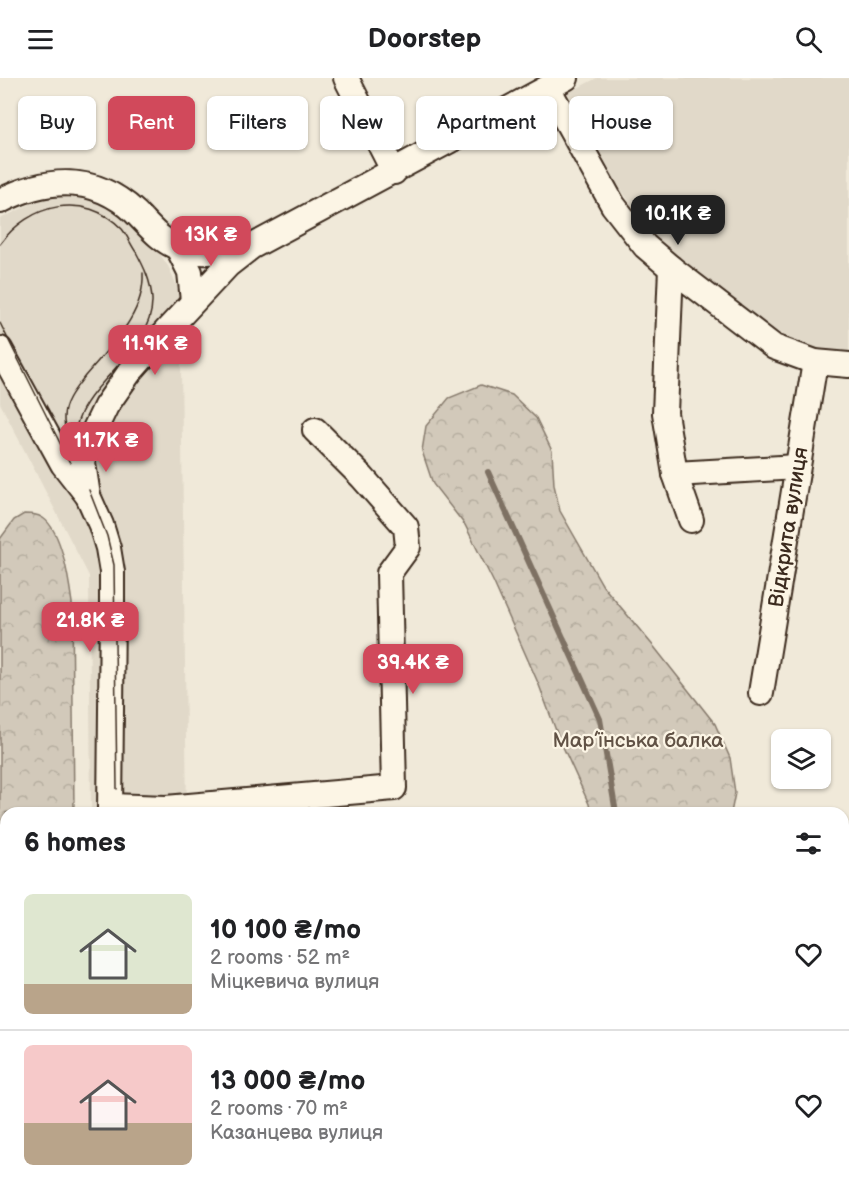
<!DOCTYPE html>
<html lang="en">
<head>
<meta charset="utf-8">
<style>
  :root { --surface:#fff; --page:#f2f2f2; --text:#202124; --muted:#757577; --line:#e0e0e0; --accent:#d1495b }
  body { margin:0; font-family:"Balsamiq Sans",sans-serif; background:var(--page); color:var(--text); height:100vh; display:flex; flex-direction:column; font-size:22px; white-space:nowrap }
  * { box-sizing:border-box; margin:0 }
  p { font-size:20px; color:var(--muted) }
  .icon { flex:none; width:33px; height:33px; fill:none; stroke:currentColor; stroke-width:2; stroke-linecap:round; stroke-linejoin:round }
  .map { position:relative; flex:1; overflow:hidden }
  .panel { position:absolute; left:0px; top:729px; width:849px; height:384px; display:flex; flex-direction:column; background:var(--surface); border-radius:18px 18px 0 0; box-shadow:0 2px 4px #0004 }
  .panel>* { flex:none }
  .banner { position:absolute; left:18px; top:18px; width:813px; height:54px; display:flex; gap:12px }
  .fabs { position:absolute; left:771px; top:651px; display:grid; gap:12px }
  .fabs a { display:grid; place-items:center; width:60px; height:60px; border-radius:9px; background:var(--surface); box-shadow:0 2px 4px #0004; font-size:30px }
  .price { position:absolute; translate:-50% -51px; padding:0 14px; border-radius:12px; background:var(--accent); color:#fff; font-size:20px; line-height:39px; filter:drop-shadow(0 2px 3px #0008) }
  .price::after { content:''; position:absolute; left:50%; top:36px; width:18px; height:14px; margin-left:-9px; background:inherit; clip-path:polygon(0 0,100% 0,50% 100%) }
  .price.active { background:#222; color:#fff }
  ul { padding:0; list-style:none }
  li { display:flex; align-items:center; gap:18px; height:150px; padding:0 24px }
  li+li { border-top:2px solid var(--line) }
  li span { display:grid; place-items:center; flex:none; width:168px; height:120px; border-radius:9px; color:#555 }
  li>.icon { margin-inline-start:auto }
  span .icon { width:72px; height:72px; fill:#fffc; stroke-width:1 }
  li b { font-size:26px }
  h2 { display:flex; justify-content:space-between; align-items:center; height:72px; padding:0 24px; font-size:26px }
  .tag { padding:0 21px; border-radius:9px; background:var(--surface); box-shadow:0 2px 4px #0004; font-size:21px; line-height:54px }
  .tag.active { background:var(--accent); color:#fff }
  header { display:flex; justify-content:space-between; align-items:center; height:78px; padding:0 24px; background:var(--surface); font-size:27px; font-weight:800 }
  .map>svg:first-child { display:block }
  .built { fill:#e1d9c9 }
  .forest { fill:url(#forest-crowns); stroke:#867a6c; stroke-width:1.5 }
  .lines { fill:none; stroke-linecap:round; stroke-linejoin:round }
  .stream { stroke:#7e7163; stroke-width:6 }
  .minor-casing { stroke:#3b2a1e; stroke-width:28 }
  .minor { stroke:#fcf5e5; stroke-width:24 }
  .tram { stroke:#3b2a1e; stroke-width:1.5 }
  .labels { text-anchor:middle; stroke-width:4.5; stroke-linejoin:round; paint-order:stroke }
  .street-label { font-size:21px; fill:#3b2a1e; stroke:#fcf5e5 }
  .park-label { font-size:21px; fill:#615245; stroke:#fcf5e5 }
</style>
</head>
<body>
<header><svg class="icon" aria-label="menu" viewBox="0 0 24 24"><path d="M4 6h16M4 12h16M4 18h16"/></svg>Doorstep<svg class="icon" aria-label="search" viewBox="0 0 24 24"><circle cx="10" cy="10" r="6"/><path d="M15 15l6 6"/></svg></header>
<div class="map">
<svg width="849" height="1113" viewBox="0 0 849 1113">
  <defs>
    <pattern id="forest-crowns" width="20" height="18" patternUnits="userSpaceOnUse" patternTransform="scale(1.5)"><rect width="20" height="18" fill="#d2c9ba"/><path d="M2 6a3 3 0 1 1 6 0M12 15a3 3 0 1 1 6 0" fill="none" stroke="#b5ad9f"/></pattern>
  </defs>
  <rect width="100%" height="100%" fill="#f0e9d9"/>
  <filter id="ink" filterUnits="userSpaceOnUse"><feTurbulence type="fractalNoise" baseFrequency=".0167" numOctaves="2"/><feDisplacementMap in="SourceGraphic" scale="12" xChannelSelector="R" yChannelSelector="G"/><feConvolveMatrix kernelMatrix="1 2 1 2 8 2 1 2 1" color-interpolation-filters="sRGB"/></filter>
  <g filter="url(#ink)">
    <!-- built -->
    <g class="built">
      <polygon points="597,0 849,0 849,273 817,270 805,267 770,250 667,169 644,146 617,105 568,15"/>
      <polygon points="66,117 90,120 112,129 152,165 168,188 180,214 187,735 91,735 89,498 0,325 0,141 43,120"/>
      <polygon points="6,970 6,1107 190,1107 190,1113 0,1113 0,979"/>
    </g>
    <!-- forest -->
    <g class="forest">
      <polygon points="481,307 512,317 536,340 552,373 554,407 560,433 603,508 655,570 715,646 730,680 735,715 731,735 591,735 589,726 558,658 539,607 494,505 465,447 433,406 422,373 426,348 449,320"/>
      <path d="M 24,436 C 31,436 37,436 43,440 C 62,453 69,503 72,525 L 74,735 L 6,735 L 6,930 L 0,939 L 0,461 L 14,442 Z"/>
      <polygon points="642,1107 708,1107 708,1113 641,1113"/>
    </g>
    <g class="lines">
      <!-- stream -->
      <g class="stream">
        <polyline points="488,394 600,641 616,735"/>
        <polyline points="698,1107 698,1113"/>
      </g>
      <!-- minor casing -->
      <g class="minor-casing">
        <g id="minor">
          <polyline points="346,0 394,94"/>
          <polyline points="548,10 613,127 645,168 671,190 774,269 815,284 849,287"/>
          <path d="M 0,123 C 47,99 94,96 135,134 C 148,147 159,162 177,169 C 199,179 225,172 249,169"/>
          <polyline points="178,170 190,194 193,223"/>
          <polyline points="671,190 665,335 675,396 691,442"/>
          <polyline points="0,271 63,386 88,418 101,447 108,470 112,494 112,530 110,735"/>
          <polyline points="675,396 797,389"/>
          <polyline points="88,418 82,378 106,328 129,295 168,251 228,187 251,169 566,0"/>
          <polyline points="761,615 815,284"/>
          <polyline points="110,728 166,730 394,710 389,495 408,469 406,449 362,399 315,352"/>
          <polyline points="0,1109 33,1107"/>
          <polyline points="102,1113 102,1107"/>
          <polyline points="736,1113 737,1107"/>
        </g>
      </g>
      <!-- minor -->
      <use href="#minor" class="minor"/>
      <!-- tram -->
      <g class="tram">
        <path d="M 0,166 C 29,126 84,112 122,151 C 127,157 131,167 136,174 C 144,189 151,203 152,221 C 154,266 99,297 81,335 C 75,347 74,361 74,375"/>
        <polyline points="0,245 70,385"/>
        <path d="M 72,370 C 69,360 63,350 64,339 C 64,323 76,310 85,298 C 110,268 145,237 143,195"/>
        <polyline points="89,412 107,458 114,487 117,711"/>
        <polyline points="20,1113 25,1111"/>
      </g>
    </g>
  </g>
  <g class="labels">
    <!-- street labels -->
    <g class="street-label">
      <text transform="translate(788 449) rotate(-81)" y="7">Відкрита вулиця</text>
    </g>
    <!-- park labels -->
    <g class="park-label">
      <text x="638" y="669">Мар’їнська балка</text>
    </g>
  </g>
</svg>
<div class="fabs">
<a><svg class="icon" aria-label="layers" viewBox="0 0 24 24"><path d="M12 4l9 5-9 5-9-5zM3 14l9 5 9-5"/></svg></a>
</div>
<b class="price active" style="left:678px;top:168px">10.1K ₴</b>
<b class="price" style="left:211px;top:189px">13K ₴</b>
<b class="price" style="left:155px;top:298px">11.9K ₴</b>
<b class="price" style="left:106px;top:395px">11.7K ₴</b>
<b class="price" style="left:90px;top:575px">21.8K ₴</b>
<b class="price" style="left:413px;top:617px">39.4K ₴</b>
<div class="banner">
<a class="tag">Buy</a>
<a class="tag active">Rent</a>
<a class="tag">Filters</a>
<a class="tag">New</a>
<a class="tag">Apartment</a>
<a class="tag">House</a>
</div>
<section class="panel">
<h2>6 homes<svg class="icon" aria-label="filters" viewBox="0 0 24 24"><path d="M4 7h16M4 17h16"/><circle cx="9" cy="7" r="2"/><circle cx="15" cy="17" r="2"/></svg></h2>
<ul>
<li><span style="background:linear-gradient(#dfe7d0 75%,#b9a48a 0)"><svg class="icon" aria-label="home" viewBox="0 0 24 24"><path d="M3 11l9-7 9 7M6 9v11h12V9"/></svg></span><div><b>10 100 ₴/mo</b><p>2 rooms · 52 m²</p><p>Міцкевича вулиця</p></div><svg class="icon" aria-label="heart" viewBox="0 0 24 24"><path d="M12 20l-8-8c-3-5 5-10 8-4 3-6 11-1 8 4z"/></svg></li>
<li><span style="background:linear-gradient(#f6c9c9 65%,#b9a48a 0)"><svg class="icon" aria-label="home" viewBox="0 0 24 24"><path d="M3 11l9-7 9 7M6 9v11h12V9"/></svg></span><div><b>13 000 ₴/mo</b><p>2 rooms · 70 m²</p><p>Казанцева вулиця</p></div><svg class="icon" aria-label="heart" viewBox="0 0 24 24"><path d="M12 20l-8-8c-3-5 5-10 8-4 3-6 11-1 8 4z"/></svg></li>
</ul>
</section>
</div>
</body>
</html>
